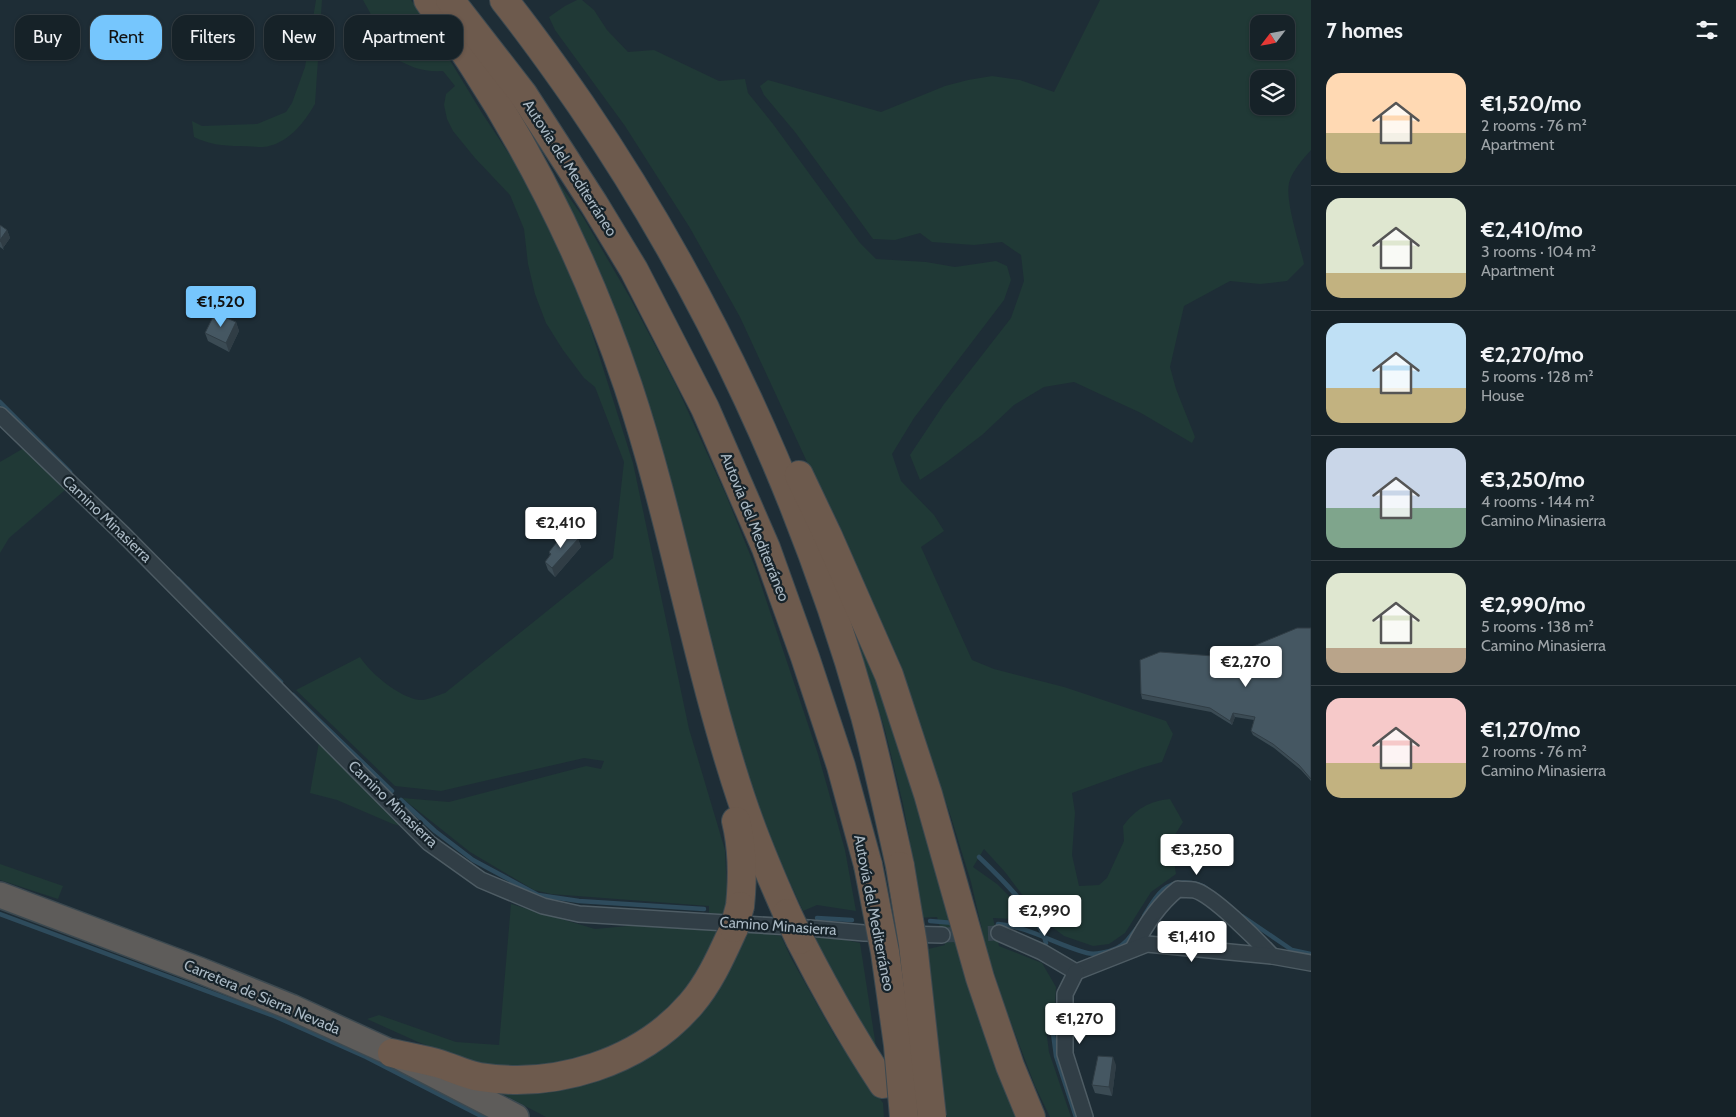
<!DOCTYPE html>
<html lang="en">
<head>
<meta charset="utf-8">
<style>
  :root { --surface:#162228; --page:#232f34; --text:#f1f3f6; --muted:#9ea4a8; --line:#353f45; --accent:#76c6fd }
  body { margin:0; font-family:Cabin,sans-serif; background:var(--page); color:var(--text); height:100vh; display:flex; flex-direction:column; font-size:19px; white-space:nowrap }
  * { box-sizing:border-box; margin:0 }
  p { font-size:16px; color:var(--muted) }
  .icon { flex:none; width:28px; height:28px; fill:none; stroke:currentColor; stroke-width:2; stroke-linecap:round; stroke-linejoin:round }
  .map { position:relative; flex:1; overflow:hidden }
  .details { display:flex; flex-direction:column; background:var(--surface); width:425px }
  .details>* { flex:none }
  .hud { position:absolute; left:15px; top:15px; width:475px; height:45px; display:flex; gap:10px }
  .needle { width:32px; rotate:238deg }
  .buttons { position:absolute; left:1250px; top:15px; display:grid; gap:10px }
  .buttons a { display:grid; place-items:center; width:45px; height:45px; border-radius:10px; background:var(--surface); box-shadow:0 1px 4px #0004,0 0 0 1px var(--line); font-size:25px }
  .price { position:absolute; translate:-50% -42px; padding:0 11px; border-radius:5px; background:#fff; color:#222; font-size:16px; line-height:32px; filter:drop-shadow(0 1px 2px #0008) }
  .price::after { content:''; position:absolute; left:50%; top:30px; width:15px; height:11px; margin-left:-8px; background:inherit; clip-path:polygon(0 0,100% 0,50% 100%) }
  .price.active { background:var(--accent); color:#111 }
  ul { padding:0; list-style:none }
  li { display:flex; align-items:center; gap:15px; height:125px; padding:0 15px }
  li+li { border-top:1px solid var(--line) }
  li span { display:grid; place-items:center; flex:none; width:140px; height:100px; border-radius:15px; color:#555 }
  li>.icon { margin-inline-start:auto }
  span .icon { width:60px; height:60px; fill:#fffc; stroke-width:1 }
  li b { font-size:21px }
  h2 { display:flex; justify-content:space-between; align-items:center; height:60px; padding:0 15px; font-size:21px }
  .pill { padding:0 18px; border-radius:15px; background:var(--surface); box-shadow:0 1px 4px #0004,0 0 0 1px var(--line); font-size:18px; line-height:45px }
  .pill.active { background:var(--accent); color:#111 }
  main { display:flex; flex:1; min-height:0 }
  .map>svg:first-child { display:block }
  .green { fill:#203936; fill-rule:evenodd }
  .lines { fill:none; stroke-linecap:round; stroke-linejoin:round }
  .stream { stroke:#2e4b5c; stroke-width:4.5 }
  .minor-tunnel { stroke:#33424b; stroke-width:15; stroke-dasharray:15 8; stroke-linecap:butt }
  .minor-casing { stroke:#4e5c64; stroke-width:18 }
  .trunk-casing { stroke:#3c4950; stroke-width:28 }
  .motorway-casing { stroke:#3c4950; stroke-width:30 }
  .minor { stroke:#313e46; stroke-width:15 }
  .trunk { stroke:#5e5c5a; stroke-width:25 }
  .motorway { stroke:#6d5a4d; stroke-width:28 }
  .motorway-bridge-casing { stroke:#3c4950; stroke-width:30; stroke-linecap:butt }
  .motorway-bridge { stroke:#6d5a4d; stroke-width:28 }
  .wall { fill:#3b4b54 }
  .shaded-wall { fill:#303d45 }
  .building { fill:#455762; stroke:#303d45 }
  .labels { text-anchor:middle; stroke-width:4.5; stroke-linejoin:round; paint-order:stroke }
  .street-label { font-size:15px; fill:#aab9c4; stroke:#17232a }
</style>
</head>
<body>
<main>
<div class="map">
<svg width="1311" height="1117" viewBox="0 0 1311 1117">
  <rect width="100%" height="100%" fill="#1e2d36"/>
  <!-- green -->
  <g class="green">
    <path d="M 316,0 L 322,0 L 315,104 C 304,123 287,145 263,147 C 255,147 247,146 239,146 C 223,146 208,144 194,137 L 192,121 L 202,126 L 257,124 L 286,112 L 292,103 L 305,67 Z"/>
    <path d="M 363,0 L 411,0 L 423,16 L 482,113 L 517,166 L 557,246 L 585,311 L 633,463 L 689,729 L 725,850 L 727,892 L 726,915 L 709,913 L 709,906 L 551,894 L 534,890 L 470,852 L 402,798 L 449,802 L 586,766 L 601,769 L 604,761 L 584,758 L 441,791 L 395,786 L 296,690 L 360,657 C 371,674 399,697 419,700 C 426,701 438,695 445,693 L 613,558 L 624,462 L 595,387 L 584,378 L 563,350 L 546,323 L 535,294 L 528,264 L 524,229 L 510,195 L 475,158 L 453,131 L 447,119 L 444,105 L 446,94 L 455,86 L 443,71 C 422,72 413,68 394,58 L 390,44 L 380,31 Z"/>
    <path d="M 577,0 L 582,0 L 594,10 L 607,30 L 628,52 L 654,50 L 719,81 L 745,79 L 748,93 L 773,124 L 860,243 L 876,259 L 926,262 L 955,267 L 996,261 L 1007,266 L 1011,280 L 1004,300 L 914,418 L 892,454 L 901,481 L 934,515 L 944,531 L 921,547 L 972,660 L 994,669 L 1064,687 L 1166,721 L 1173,734 L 1162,762 L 1141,768 L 1072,793 L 1075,813 L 1072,855 L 1079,886 L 1099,885 L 1107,878 L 1124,841 L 1123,826 C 1136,809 1149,801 1170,799 L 1183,822 L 1171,841 L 1176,874 L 1151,892 L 1125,933 L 1109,944 L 1093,946 L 1064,936 L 1039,917 L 1005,872 L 984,849 L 973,867 L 997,884 L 1023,910 L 1037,929 L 1014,919 L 993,918 L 999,946 L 1042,963 L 1056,987 L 1054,1016 L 1046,1029 L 1049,1052 L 1071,1117 L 1050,1117 L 1035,1086 L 1005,1007 L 987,951 L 971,882 L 950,814 L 917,720 L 900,663 L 859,573 L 839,524 L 814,477 L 740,317 L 690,228 L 625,126 L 555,30 L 549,17 L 565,6 Z"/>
    <path d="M 1100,0 L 1311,0 L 1311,150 C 1303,159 1292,171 1289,183 C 1285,201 1300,245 1304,264 L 1287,281 L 1260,284 L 1230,281 L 1184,306 L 1170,367 L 1176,389 L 1195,437 L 1192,443 L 1141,413 L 1074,382 L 1044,387 L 1014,405 L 982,435 L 944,464 L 920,480 L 910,455 L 944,404 L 1011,318 L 1024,281 L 1021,255 L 1002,242 L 974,245 L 932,242 L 920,233 L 895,240 L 873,239 L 795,132 L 764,95 L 760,86 L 768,80 L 881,112 L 945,86 L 968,80 L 992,76 L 1020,80 L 1054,92 ZM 1259,24 L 1286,24 L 1286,51 L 1259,51 ZM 1259,79 L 1286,79 L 1286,106 L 1259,106 Z"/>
    <polygon points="547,166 583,217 629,296 676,385 726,495 755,567 818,754 845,850 856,911 817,905 803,911 765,829 728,711 657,429 609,302"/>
    <polygon points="24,448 65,490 9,538 0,553 0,462"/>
    <polygon points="843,593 891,708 1017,1117 943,1117 924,950 945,945 937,917 917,918 910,866 910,841 903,804 885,730"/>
    <polygon points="319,742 401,826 393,824 337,800 310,793"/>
    <polygon points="0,864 63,886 58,899 0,880"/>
    <polygon points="511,904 595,929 639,925 723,928 689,989 662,1015 627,1039 590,1058 556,1067 501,1068 466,1060 418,1042 367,1019 379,1015 456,1042 499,1045"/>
    <polygon points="745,931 781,936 791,958 836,1038 883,1103 884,1117 546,1117 495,1090 600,1076"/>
    <polygon points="804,931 860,943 878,1060"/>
  </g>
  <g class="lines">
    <!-- stream -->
    <g class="stream">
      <polyline points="0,402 70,472"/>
      <polyline points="178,579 281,682"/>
      <polyline points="293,695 392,791"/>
      <polyline points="401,800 435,831 473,860 538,895 579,901 704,909"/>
      <path d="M 979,857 C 1000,877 1039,915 1046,943"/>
      <polyline points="0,914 274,1016 366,1057 483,1117"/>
      <path d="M 1144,916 C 1156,896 1165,879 1191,883 C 1197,884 1201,884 1206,888"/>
      <polyline points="1242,916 1292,950 1311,954"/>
      <polyline points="817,918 852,920"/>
      <polyline points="930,921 954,923"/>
      <path d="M 998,924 C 1030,927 1056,945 1087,953 C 1095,955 1109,952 1117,948 C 1125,944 1130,937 1136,929"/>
      <polyline points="1053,1033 1056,1056 1076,1117"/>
    </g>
    <!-- minor-tunnel -->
    <polyline class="minor-tunnel" points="942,935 999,933"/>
    <!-- minor casing -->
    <g class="minor-casing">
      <g id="minor">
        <polyline points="0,415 123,534 429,843 481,880 543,906 579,914 809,928 864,933 942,935"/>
        <polyline points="999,933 1042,952 1076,972"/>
        <path d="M 1133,949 C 1144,927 1158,905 1178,889 C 1183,890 1189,889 1194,890 C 1212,894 1258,941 1272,956"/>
        <polyline points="1076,972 1147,944 1272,956 1311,963"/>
        <polyline points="1076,972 1065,994 1065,1054 1085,1117"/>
      </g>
    </g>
    <!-- trunk casing -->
    <g class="trunk-casing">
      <polyline id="trunk" points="0,895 199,970 291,1007 392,1053 516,1117"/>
    </g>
    <!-- motorway casing -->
    <g class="motorway-casing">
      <g id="motorway">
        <path d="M 428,0 C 443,22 459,43 473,65 C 538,165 590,273 628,386 C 673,521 696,663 741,798 C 754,837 770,875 787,913"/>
        <polyline points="450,0 523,94 594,204 634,270 705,408 766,548 805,657 841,766 868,865"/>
        <path d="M 504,0 C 531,34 556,69 581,105 C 708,291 804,499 865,716 C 878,765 889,816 900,866"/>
        <polyline points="799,475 828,536 889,675 928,794 980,978 1010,1066 1031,1117"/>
        <path d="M 736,821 C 743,850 743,877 740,906"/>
        <path d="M 800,940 C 825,989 852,1037 883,1084"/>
        <path d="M 392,1053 C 408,1057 424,1059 440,1064 C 453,1068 466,1075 480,1077 C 555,1089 640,1063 691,1004 C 710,982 722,954 734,928"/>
      </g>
    </g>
    <!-- minor -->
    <use href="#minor" class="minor"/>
    <!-- trunk -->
    <use href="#trunk" class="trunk"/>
    <!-- motorway -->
    <use href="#motorway" class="motorway"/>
    <!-- motorway-bridge casing -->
    <g class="motorway-bridge-casing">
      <g id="motorway-bridge">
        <polyline points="868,865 885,952 898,1045 904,1117"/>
        <polyline points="900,866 913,944 932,1117"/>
        <polyline points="787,913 800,940"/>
        <polyline points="734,928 740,906"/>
      </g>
    </g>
    <!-- motorway-bridge -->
    <use href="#motorway-bridge" class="motorway-bridge"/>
  </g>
  <!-- wall -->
  <g class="wall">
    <polygon points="0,225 7,230 10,238 3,248 4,250 0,247"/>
    <polygon points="236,322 239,331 229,352 208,341 205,333"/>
    <polygon points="578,539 581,547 555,577 548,570 545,562 550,555 549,552 562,540"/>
    <polygon points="1311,628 1311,781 1301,770 1274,748 1253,735 1251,731 1254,720 1235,717 1232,725 1211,712 1142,699 1141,694"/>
    <polygon points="1116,1065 1112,1096 1095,1093 1092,1085"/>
  </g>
  <!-- shaded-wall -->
  <g class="shaded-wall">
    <polygon points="7,230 10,238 3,248 0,240"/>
    <polygon points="236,322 239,331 229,352 226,343"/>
    <polygon points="578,539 581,547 555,577 552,568"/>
    <polygon points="1233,713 1235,717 1232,725 1230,721"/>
    <polygon points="1113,1057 1116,1065 1112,1096 1109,1087"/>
  </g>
  <!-- building -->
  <g class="building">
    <polygon points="0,225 7,230 0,240 1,242 0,241"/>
    <polygon points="215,313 236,322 226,343 205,333"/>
    <polygon points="570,531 578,539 552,568 545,562 551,554 549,552 560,538 562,540"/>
    <polygon points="1297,628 1311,628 1311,779 1299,765 1273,744 1251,731 1255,717 1233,713 1230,721 1210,708 1141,694 1140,660 1160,652 1227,657"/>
    <polygon points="1098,1056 1113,1057 1109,1087 1092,1085"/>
  </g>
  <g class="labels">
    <!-- street labels -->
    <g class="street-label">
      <text transform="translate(570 168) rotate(57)" y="5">Autovía del Mediterráneo</text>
      <text transform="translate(107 519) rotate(44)" y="5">Camino Minasierra</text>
      <text transform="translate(755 527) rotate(68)" y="5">Autovía del Mediterráneo</text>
      <text transform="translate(393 804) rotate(44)" y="5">Camino Minasierra</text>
      <text transform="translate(874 913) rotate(79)" y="5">Autovía del Mediterráneo</text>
      <text transform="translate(778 926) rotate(4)" y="5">Camino Minasierra</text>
      <text transform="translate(262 997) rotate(23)" y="5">Carretera de Sierra Nevada</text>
    </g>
  </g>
</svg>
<div class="buttons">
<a><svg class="needle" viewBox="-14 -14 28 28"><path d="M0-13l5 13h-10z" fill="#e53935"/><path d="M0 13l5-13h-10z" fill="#9ea4a8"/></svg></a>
<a><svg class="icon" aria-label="layers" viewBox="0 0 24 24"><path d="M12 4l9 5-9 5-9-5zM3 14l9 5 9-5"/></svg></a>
</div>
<b class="price active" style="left:221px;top:328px">€1,520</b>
<b class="price" style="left:561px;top:549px">€2,410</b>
<b class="price" style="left:1246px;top:688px">€2,270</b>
<b class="price" style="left:1197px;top:876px">€3,250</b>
<b class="price" style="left:1045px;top:937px">€2,990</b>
<b class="price" style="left:1192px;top:963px">€1,410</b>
<b class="price" style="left:1080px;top:1045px">€1,270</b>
<div class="hud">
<a class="pill">Buy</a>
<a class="pill active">Rent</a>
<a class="pill">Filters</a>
<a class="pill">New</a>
<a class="pill">Apartment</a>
</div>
</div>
<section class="details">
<h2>7 homes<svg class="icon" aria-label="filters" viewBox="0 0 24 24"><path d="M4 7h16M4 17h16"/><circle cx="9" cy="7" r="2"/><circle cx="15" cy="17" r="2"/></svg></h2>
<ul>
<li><span style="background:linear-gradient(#ffd9b3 60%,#c2b280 0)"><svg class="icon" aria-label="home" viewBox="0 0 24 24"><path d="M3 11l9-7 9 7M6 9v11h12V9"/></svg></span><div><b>€1,520/mo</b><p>2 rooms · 76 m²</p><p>Apartment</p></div></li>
<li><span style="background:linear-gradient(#dfe7d0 75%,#c2b280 0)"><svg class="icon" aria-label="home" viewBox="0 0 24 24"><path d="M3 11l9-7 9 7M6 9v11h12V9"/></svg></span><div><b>€2,410/mo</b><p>3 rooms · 104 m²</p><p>Apartment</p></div></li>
<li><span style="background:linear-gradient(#bfe0f5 65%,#c2b280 0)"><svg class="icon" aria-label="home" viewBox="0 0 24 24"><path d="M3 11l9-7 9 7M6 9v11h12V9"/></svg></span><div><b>€2,270/mo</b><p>5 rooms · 128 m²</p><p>House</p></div></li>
<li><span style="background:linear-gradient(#c9d6e8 60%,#7fa58c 0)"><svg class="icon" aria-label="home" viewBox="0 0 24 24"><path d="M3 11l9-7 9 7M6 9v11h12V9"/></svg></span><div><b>€3,250/mo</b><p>4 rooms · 144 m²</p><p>Camino Minasierra</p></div></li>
<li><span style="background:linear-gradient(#dfe7d0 75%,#b9a48a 0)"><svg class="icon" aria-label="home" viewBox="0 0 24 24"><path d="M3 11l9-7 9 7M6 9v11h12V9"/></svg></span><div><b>€2,990/mo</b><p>5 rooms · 138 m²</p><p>Camino Minasierra</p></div></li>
<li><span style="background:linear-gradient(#f6c9c9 65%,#c2b280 0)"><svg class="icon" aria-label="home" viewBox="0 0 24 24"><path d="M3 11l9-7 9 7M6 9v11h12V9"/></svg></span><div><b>€1,270/mo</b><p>2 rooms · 76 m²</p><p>Camino Minasierra</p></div></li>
</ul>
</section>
</main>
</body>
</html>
